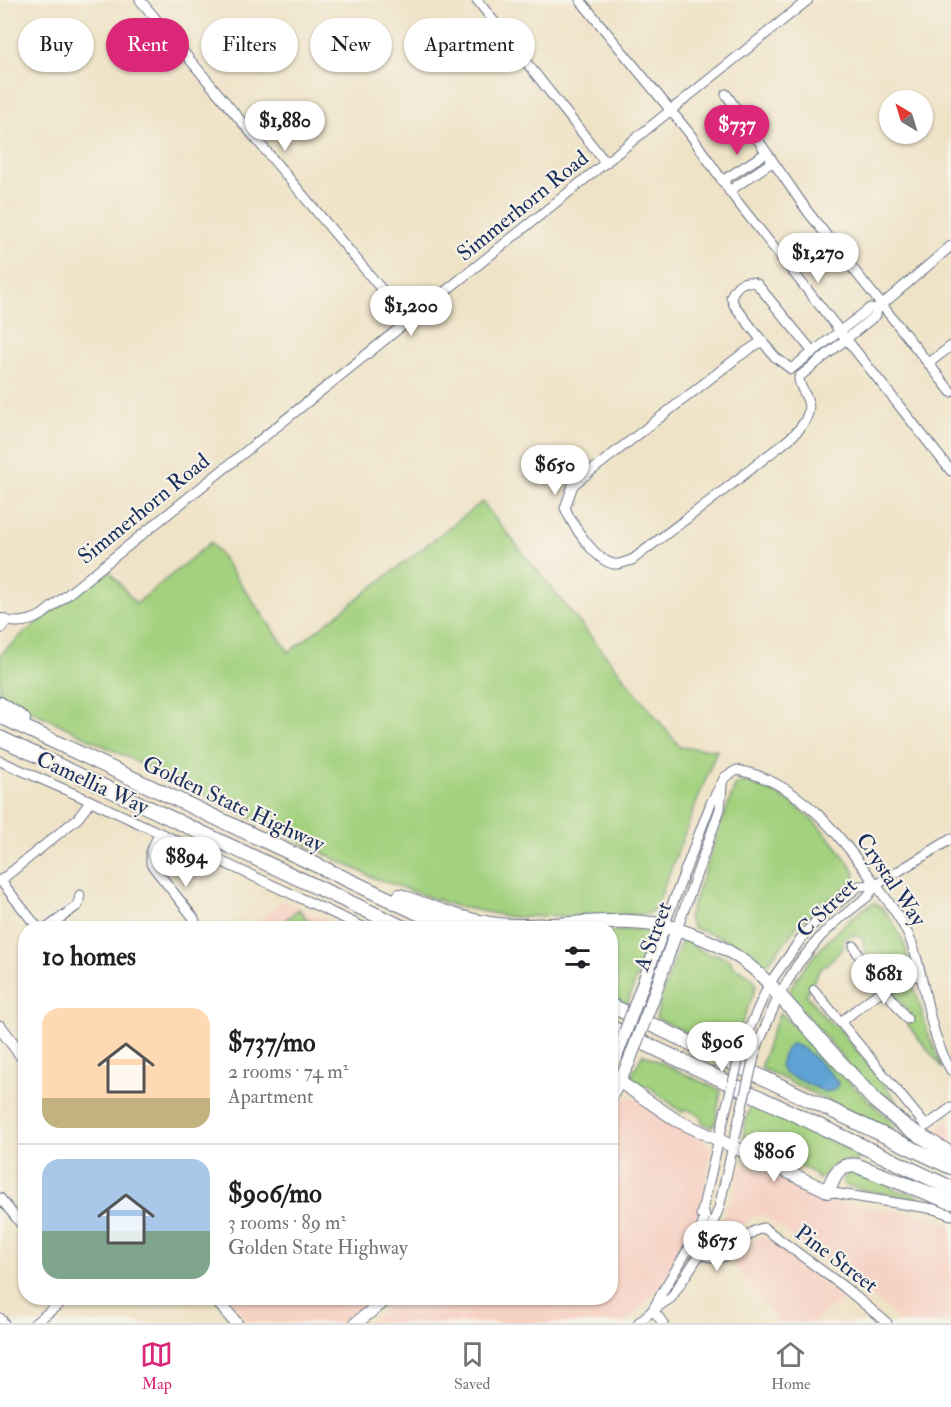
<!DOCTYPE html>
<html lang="en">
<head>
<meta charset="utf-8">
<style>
  :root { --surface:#fff; --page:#f2f2f2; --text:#202124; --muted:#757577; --line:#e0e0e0; --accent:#db2777 }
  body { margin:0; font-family:"IM FELL Double Pica",serif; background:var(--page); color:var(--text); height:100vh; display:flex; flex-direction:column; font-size:22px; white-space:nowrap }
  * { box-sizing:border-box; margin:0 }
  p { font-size:20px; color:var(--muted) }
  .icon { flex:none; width:33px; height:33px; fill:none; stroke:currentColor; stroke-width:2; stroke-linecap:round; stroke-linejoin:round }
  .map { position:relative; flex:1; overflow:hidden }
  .drawer { position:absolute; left:18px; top:921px; width:600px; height:384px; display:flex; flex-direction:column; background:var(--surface); border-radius:24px; box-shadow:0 2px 4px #0004 }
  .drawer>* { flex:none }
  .top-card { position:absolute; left:18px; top:18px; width:600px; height:54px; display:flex; gap:12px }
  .needle { width:39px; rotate:322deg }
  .buttons { position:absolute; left:879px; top:90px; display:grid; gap:12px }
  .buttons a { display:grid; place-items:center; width:54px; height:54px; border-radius:50%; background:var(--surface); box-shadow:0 2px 4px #0004; font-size:30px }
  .price { position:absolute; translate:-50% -51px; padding:0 14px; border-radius:21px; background:#fff; color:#222; font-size:20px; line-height:39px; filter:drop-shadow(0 2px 3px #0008) }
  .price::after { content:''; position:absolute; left:50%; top:36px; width:18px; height:14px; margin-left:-9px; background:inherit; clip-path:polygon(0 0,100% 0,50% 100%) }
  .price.active { background:var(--accent); color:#fff }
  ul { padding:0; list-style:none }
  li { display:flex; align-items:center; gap:18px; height:150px; padding:0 24px }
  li+li { border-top:2px solid var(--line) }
  li span { display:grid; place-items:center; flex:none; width:168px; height:120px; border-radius:18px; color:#555 }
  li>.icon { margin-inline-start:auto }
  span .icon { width:72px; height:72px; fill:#fffc; stroke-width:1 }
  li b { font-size:26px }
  h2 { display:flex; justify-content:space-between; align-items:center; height:72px; padding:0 24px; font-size:26px }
  .tag { padding:0 21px; border-radius:27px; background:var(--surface); box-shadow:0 2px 4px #0004; font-size:21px; line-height:54px }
  .tag.active { background:var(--accent); color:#fff }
  .dock { display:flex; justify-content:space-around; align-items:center; height:84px; border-top:2px solid var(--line); background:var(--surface); font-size:16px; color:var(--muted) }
  .dock a { display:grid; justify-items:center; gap:3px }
  .dock .active { color:var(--accent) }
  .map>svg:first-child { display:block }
  .built { fill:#f6d2c5 }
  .green { fill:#a3d17e; stroke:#5f806e; stroke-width:1.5 }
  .water { fill:#5fa3d4; stroke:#3d6999; stroke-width:1.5 }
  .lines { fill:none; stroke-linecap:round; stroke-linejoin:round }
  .minor-casing { stroke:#656e83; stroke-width:11 }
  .major-casing { stroke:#656e83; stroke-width:14 }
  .highway-casing { stroke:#656e83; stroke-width:16 }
  .minor { stroke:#fff; stroke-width:9 }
  .major { stroke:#fff; stroke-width:12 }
  .highway { stroke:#fff; stroke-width:14 }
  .minor-bridge-casing { stroke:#656e83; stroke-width:11; stroke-linecap:butt }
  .major-bridge-casing { stroke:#656e83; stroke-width:14; stroke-linecap:butt }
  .minor-bridge { stroke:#fff; stroke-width:9 }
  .major-bridge { stroke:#fff; stroke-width:12 }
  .labels { text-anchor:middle; stroke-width:4.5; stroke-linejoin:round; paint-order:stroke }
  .street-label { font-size:22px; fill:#1b2f5e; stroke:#f7f3e8 }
</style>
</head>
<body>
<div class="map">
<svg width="951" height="1323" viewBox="0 0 951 1323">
  <rect width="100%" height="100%" fill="#f7f3e8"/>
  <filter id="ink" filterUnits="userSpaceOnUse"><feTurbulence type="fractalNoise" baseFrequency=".0167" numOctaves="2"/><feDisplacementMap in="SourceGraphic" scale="12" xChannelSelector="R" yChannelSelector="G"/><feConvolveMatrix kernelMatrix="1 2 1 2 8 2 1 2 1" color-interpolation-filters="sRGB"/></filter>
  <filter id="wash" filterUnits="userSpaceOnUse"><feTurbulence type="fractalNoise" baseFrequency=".008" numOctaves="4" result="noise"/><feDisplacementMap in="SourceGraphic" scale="24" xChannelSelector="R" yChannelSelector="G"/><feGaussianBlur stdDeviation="1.35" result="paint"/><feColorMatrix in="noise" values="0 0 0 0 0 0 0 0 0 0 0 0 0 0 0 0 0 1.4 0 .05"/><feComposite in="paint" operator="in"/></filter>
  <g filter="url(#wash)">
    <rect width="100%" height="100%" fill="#efe3c7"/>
    <!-- built -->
    <g class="built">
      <polygon points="284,901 342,928 250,928"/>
      <polygon points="629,1097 633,1098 685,1131 708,1143 712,1149 700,1208 692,1233 662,1285 640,1309 624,1323 368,1323 401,1298 610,1298 610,1116 619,1103"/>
      <polygon points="951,1117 951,1148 928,1135"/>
      <polygon points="746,1165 810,1194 837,1203 921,1215 951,1226 951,1315 941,1323 900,1323 889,1310 764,1215 755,1216 749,1219 725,1244 714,1247 711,1243 729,1204 741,1168"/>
      <polygon points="763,1236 844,1298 812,1323 780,1323 732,1263 758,1237"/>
      <polygon points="230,1298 373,1298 342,1323 248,1323"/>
    </g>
    <!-- green -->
    <g class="green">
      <polygon points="482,502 680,747 717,750 656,907 648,914 512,917 455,906 372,877 0,695 0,655 24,633 107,568 136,604 211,542 289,652"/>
      <path d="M 745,782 C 793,795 829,831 855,873 L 854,880 L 798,925 L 769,962 L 764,965 C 755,962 749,953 741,948 C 726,939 710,933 693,928 L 688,918 L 735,786 L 738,783 Z"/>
      <path d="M 875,903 C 890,911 914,954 907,970 L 890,977 L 884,977 L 866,955 L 863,939 C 856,934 851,934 844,939 L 843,949 L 819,971 L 806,994 L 827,1020 L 840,1030 L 921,1131 C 911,1124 900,1117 891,1109 C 855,1075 826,1036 793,1000 C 791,997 790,996 790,991 C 793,974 858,906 875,903 Z"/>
      <polygon points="299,909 314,928 275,928"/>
      <polygon points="643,929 648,930 651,936 627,1005 611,997 610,932"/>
      <path d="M 684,941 L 693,944 L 696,948 L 710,955 L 716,954 L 730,960 L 732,966 C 743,972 755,975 756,987 L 730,1053 L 656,1018 L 661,998 L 680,944 Z"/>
      <polygon points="907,985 911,985 916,992 929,1036 943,1069 907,1024 914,1018 892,991"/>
      <polygon points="780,1012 823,1058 895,1125 892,1131 761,1068 768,1042"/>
      <polygon points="643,1054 721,1091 715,1123 711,1127 703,1123 699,1115 687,1109 682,1112 648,1086 640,1088 634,1084 632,1074"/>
      <path d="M 751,1104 L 861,1156 L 858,1161 C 850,1161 840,1160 833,1166 C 827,1170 826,1176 818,1179 C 811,1170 805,1166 794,1167 L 749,1146 C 738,1135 747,1117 751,1104 Z"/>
      <path d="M 849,1172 L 855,1172 L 885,1183 C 890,1188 900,1193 908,1192 L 951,1210 L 917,1200 L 846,1186 L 843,1183 L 843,1179 Z"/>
    </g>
    <!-- water -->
    <path class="water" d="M 791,1044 C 803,1044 831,1072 838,1083 C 836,1090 832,1091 825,1092 L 784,1073 L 780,1066 C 782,1057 784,1050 791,1044 Z"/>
  </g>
  <g filter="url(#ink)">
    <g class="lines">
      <!-- minor casing -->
      <g class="minor-casing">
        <g id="minor">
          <polyline points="140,0 408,321"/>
          <polyline points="477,0 606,163"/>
          <polyline points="580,0 690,134 736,200 951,471"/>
          <polyline points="726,94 808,212 951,392"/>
          <polyline points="722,181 766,153"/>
          <polyline points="729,191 772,162"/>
          <path d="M 877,309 L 870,308 L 791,369 L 775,357 L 762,341 L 738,357 L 573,485 L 565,508 C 572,524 595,561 614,564 C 619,565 627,561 632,560 C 675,527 719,495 761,461 C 776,448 800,435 807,416 C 814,399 798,390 799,377 L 876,315 L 877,309 L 951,246"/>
          <path d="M 762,341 L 734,305 L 731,297 C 736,285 744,278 757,284 L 813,352"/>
          <polyline points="929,363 951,346"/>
          <path d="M 0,619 C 15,624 28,623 42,615 L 808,0"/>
          <polyline points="0,761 91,801 365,928"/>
          <polyline points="159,834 151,851 151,864 193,917 195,921 193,928"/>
          <polyline points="0,880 38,928"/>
          <polyline points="0,881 78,818 91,801"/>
          <path d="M 664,926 L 711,803 L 725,777 L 737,770 C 799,782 836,831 871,878 C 888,901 907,925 915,953 C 927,991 929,1035 951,1070"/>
          <polyline points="47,928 78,905 80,895"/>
          <polyline points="677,929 720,809 722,786"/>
          <polyline points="854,946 858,954 907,1019"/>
          <polyline points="814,990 926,1126 951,1108"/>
          <path d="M 841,1022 C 867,1001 887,983 920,975"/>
          <polyline points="743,1043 769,984 803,936 818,919 859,886 876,885"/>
          <polyline points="756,1049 779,995 798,964 821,936 838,920 867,897 876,885 951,839"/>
          <polyline points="828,1191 840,1194 934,1209 951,1215"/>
          <polyline points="0,1198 26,1230"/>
          <path d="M 703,1209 L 705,1216 L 696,1246 C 699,1252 705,1256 711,1257 C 736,1263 742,1230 764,1228 L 844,1287 L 887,1323"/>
          <polyline points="701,1215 726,1109"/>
          <path d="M 653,1310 C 665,1284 682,1262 695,1237"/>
          <polyline points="653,1310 663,1323"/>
          <polyline points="0,1318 4,1323"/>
          <polyline points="35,1323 67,1298"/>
          <polyline points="638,1323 653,1310 671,1298 701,1252 719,1208 740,1115"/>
        </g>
      </g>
      <!-- major casing -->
      <g class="major-casing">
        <g id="major">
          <polyline points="639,995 664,926"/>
          <path d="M 652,1001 L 677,929 C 713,941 743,955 769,984"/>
          <polyline points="0,1027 26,1061"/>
          <polyline points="620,1082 676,1120 828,1191"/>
          <polyline points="610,1099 628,1064"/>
          <polyline points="215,1298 236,1323"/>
          <polyline points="356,1323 388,1298"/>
        </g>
      </g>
      <!-- highway casing -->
      <g class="highway-casing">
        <g id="highway">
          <polyline points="0,626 3,621"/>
          <polyline points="0,704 23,719"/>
          <polyline points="0,716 450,928"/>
          <polyline points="0,738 404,928"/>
          <path d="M 400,896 C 436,910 476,926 516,926 C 569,927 625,914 677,929"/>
          <polyline points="769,984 875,1101 906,1127 951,1154"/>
          <polyline points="610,1005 951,1167"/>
          <polyline points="610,1027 951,1188"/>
          <polyline points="610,1075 620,1082"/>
          <path d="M 828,1191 C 834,1175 839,1163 858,1166 L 951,1202"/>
        </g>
      </g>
      <!-- minor -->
      <use href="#minor" class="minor"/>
      <!-- major -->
      <use href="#major" class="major"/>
      <!-- highway -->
      <use href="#highway" class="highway"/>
      <!-- minor-bridge casing -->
      <g class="minor-bridge-casing">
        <g id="minor-bridge">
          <polyline points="726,1109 743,1043"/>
          <polyline points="740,1115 756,1049"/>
        </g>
      </g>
      <!-- major-bridge casing -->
      <g class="major-bridge-casing">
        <g id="major-bridge">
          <polyline points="616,1057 639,995"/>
          <polyline points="628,1064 652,1001"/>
        </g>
      </g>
      <!-- minor-bridge -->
      <use href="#minor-bridge" class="minor-bridge"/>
      <!-- major-bridge -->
      <use href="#major-bridge" class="major-bridge"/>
    </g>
  </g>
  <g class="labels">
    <!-- street labels -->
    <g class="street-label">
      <text transform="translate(522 205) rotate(-39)" y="8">Simmerhorn Road</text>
      <text transform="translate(143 508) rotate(-39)" y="8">Simmerhorn Road</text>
      <text transform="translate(93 782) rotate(25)" y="8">Camellia Way</text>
      <text transform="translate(234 803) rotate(25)" y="8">Golden State Highway</text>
      <text transform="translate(892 879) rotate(56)" y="8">Crystal Way</text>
      <text transform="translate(826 907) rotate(-44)" y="8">C Street</text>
      <text transform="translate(652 936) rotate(-70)" y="8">A Street</text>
      <text transform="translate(837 1258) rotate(37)" y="8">Pine Street</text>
    </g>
  </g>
</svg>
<div class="buttons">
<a><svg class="needle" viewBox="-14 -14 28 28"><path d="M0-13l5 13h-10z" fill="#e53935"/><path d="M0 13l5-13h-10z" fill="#757577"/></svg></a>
</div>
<b class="price" style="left:285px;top:152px">$1,880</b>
<b class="price active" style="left:737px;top:156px">$737</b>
<b class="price" style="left:818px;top:284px">$1,270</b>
<b class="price" style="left:411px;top:337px">$1,200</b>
<b class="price" style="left:555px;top:496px">$650</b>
<b class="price" style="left:186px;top:888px">$894</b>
<b class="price" style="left:884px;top:1005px">$681</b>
<b class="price" style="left:722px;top:1073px">$906</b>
<b class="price" style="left:774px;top:1183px">$806</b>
<b class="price" style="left:717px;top:1272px">$675</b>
<div class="top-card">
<a class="tag">Buy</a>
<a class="tag active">Rent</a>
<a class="tag">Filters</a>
<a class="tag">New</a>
<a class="tag">Apartment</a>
</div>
<section class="drawer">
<h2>10 homes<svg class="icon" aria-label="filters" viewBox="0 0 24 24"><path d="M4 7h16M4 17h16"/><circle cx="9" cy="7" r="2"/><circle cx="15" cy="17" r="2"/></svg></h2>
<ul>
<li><span style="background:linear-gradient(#ffd9b3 75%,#c2b280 0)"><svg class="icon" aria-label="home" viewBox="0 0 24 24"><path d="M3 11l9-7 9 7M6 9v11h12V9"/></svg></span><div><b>$737/mo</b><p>2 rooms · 74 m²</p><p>Apartment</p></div></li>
<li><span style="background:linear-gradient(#a9c7e8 60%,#7fa58c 0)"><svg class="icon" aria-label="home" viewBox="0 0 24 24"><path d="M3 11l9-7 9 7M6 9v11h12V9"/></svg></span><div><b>$906/mo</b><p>3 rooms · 89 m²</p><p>Golden State Highway</p></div></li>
</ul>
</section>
</div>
<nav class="dock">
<a class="active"><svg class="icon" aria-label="map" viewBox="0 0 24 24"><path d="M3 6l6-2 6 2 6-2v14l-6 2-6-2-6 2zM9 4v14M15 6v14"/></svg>Map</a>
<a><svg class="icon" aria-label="saved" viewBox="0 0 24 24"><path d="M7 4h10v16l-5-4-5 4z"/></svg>Saved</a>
<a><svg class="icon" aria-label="home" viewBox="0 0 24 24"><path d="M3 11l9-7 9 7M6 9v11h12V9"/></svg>Home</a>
</nav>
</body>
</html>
